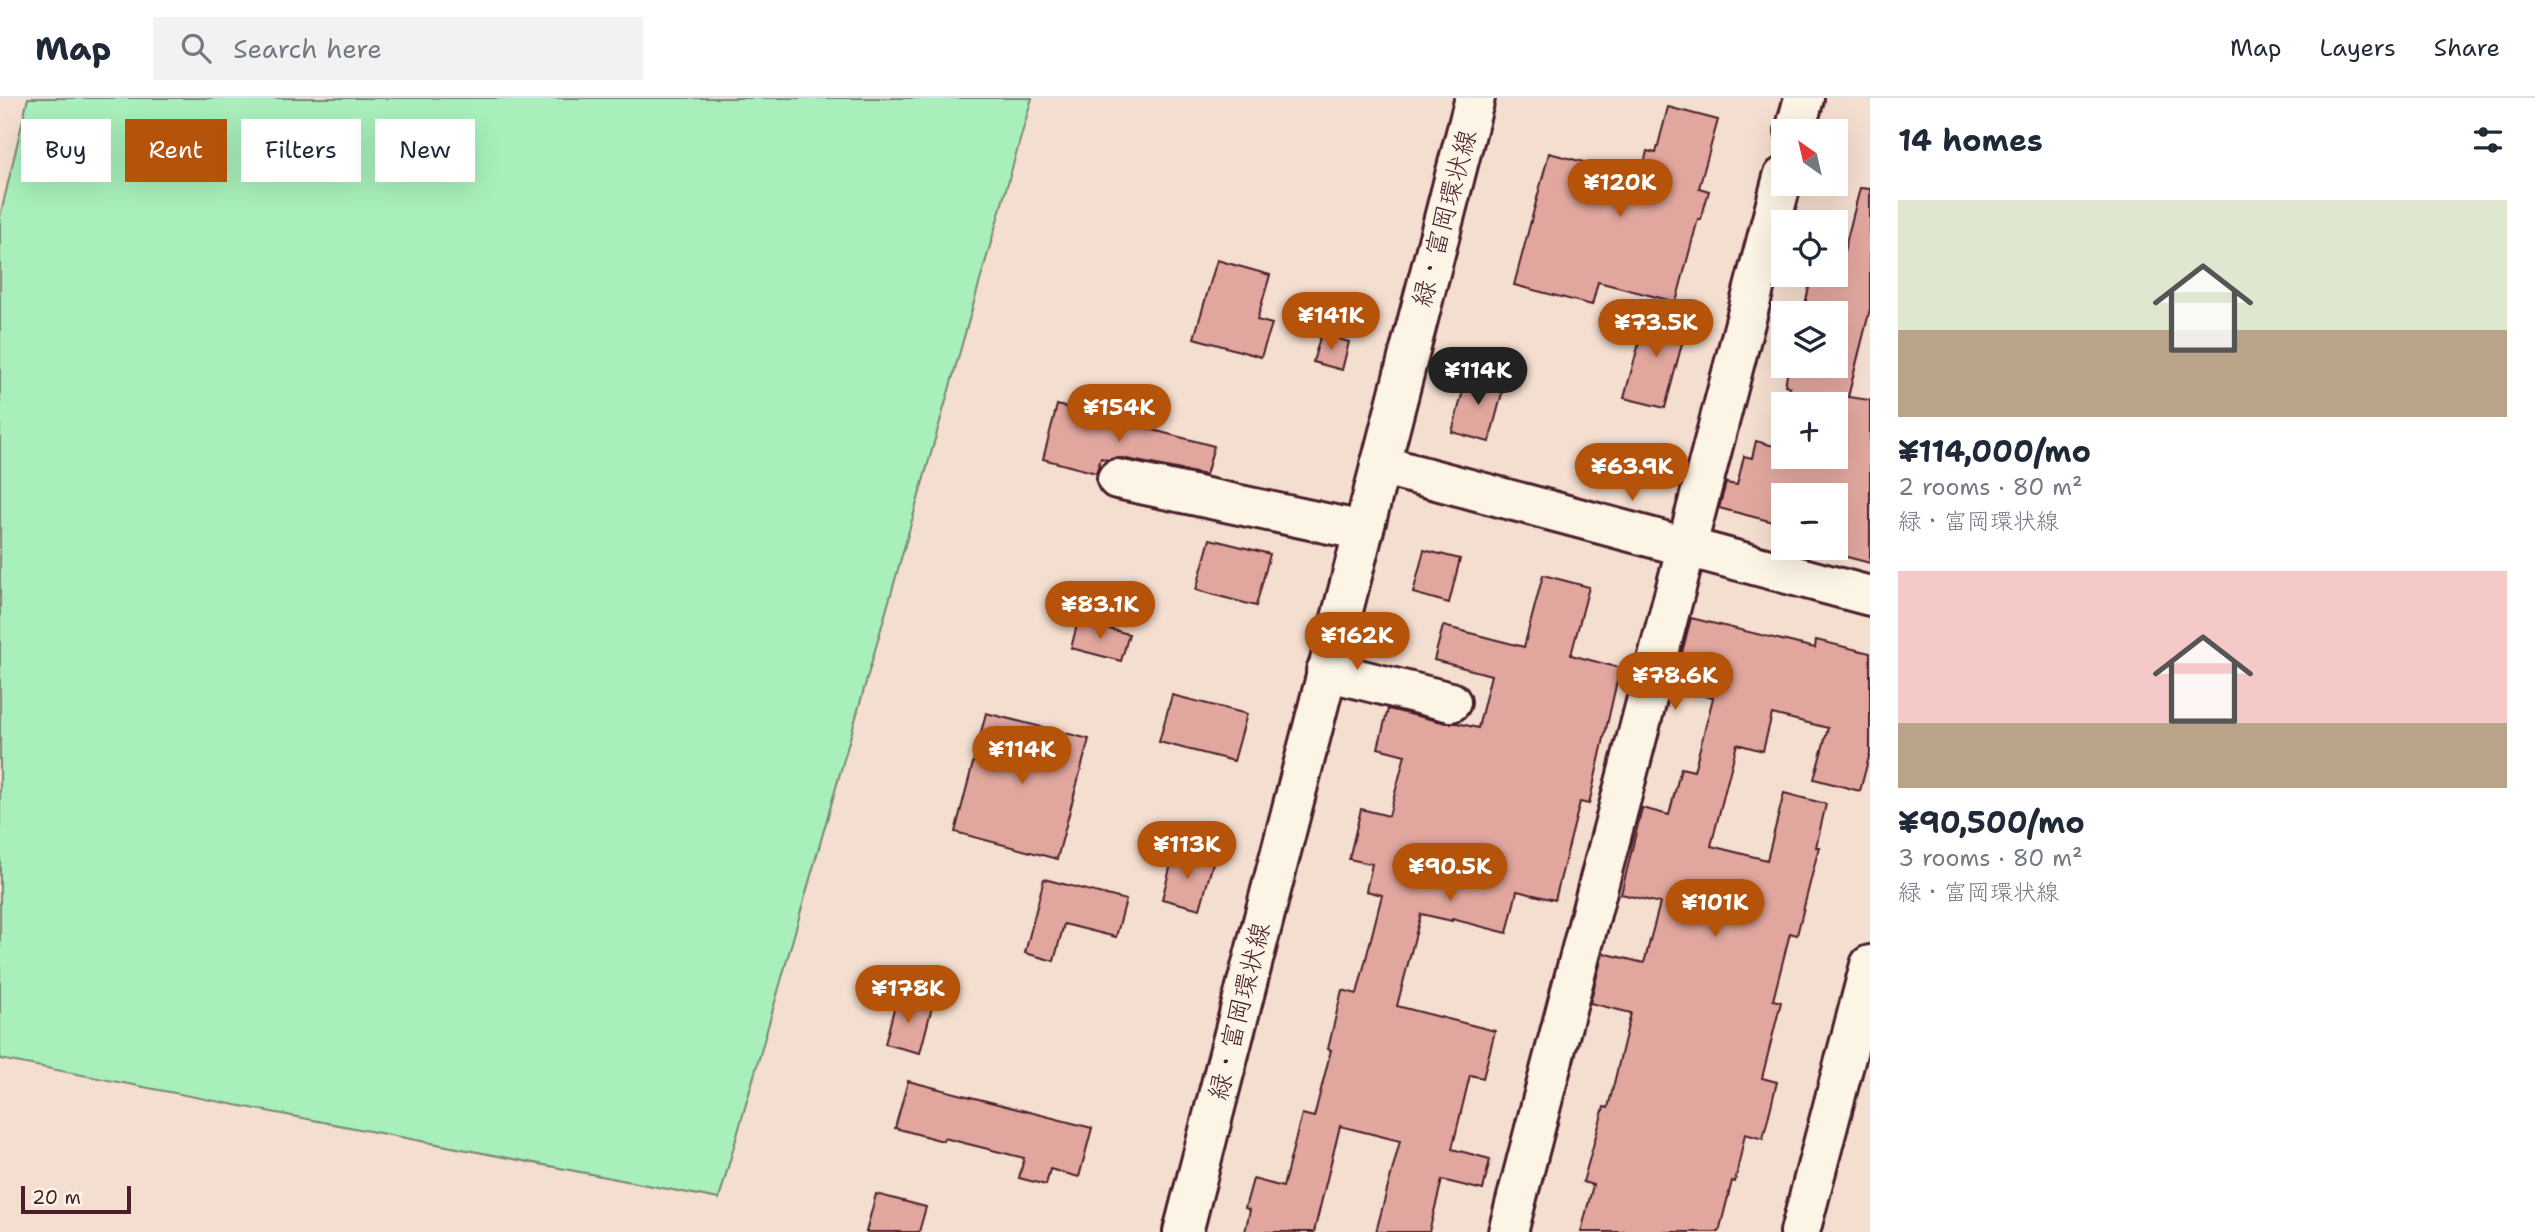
<!DOCTYPE html>
<html lang="en">
<head>
<meta charset="utf-8">
<style>
  :root { --surface:#fff; --page:#f2f2f3; --text:#1f2937; --muted:#747a83; --line:#e0e1e3; --accent:#b45309 }
  body { margin:0; font-family:"Shantell Sans","Klee One",sans-serif; background:var(--page); color:var(--text); height:100vh; display:flex; flex-direction:column; font-size:26px; white-space:nowrap }
  * { box-sizing:border-box; margin:0 }
  p { font-size:23px; color:var(--muted) }
  .icon { flex:none; width:38px; height:38px; fill:none; stroke:currentColor; stroke-width:2; stroke-linecap:round; stroke-linejoin:round }
  .map { position:relative; flex:1; overflow:hidden }
  .side { display:flex; flex-direction:column; background:var(--surface); width:665px }
  .side>* { flex:none }
  .top-card { position:absolute; left:21px; top:21px; width:665px; height:63px; display:flex; gap:14px }
  .needle { width:46px; rotate:326deg }
  .fabs { position:absolute; left:1771px; top:21px; display:grid; gap:14px }
  .fabs a { display:grid; place-items:center; width:77px; height:77px; border-radius:0px; background:var(--surface); box-shadow:0 7px 28px #0002; font-size:35px }
  .scale { position:absolute; left:21px; bottom:18px; width:110px; box-sizing:border-box; padding-left:7px; border:4px solid #4a1f2b; border-top:0; font-size:19px; line-height:24px; white-space:nowrap; color:#4a1f2b; -webkit-text-stroke:5px #fcf5e5; paint-order:stroke }
  .price { position:absolute; translate:-50% -60px; padding:0 16px; border-radius:24px; background:var(--accent); color:#fff; font-size:23px; line-height:46px; filter:drop-shadow(0 2px 4px #0008) }
  .price::after { content:''; position:absolute; left:50%; top:42px; width:21px; height:16px; margin-left:-10px; background:inherit; clip-path:polygon(0 0,100% 0,50% 100%) }
  .price.active { background:#222; color:#fff }
  ul { padding:0; list-style:none }
  li { display:grid; align-content:center; gap:14px; height:371px; padding:0 28px }
  li span { display:grid; place-items:center; height:217px; border-radius:0px; color:#555 }
  li>.icon { margin-inline-start:auto }
  span .icon { width:126px; height:126px; fill:#fffc; stroke-width:1 }
  li b { font-size:30px }
  h2 { display:flex; justify-content:space-between; align-items:center; height:84px; padding:0 28px; font-size:30px }
  .pill { padding:0 24px; border-radius:0px; background:var(--surface); box-shadow:0 7px 28px #0002; font-size:24px; line-height:63px }
  .pill.active { background:var(--accent); color:#fff }
  header { display:flex; align-items:center; gap:42px; box-sizing:border-box; height:98px; padding:0 35px; background:var(--surface); border-bottom:2px solid var(--line) }
  header strong { font-size:33px }
  nav { display:flex; gap:38px; margin-inline-start:auto; font-size:24px }
  .search { width:490px; height:63px; background:var(--page); display:flex; align-items:center; gap:18px; box-sizing:border-box; padding:0 24px; border-radius:0px; color:var(--muted); font-size:26px }
  main { display:flex; flex:1; min-height:0 }
  .map>svg:first-child { display:block }
  .green { fill:#a8efbb; stroke:#798773; stroke-width:2 }
  .building { fill:#e1a79f; stroke:#4a1f2b; stroke-width:2 }
  .lines { fill:none; stroke-linecap:round; stroke-linejoin:round }
  .minor-casing { stroke:#4a1f2b; stroke-width:44 }
  .minor { stroke:#fcf5e5; stroke-width:38 }
  .labels { text-anchor:middle; stroke-width:5; stroke-linejoin:round; paint-order:stroke }
  .street-label { font-size:26px; fill:#4a1f2b; stroke:#fcf5e5 }
</style>
</head>
<body>
<header>
<strong>Map</strong>
<div class="search"><svg class="icon" aria-label="search" viewBox="0 0 24 24"><circle cx="10" cy="10" r="6"/><path d="M15 15l6 6"/></svg>Search here</div>
<nav><a>Map</a><a>Layers</a><a>Share</a></nav>
</header>
<main>
<div class="map">
<svg width="1870" height="1134" viewBox="0 0 1870 1134">
  <rect width="100%" height="100%" fill="#f4ded0"/>
  <filter id="ink" filterUnits="userSpaceOnUse"><feTurbulence type="fractalNoise" baseFrequency=".0143" numOctaves="2"/><feDisplacementMap in="SourceGraphic" scale="14" xChannelSelector="R" yChannelSelector="G"/><feConvolveMatrix kernelMatrix="1 2 1 2 8 2 1 2 1" color-interpolation-filters="sRGB"/></filter>
  <g filter="url(#ink)">
    <!-- green -->
    <polygon class="green" points="28,0 1032,0 719,1101 0,961 0,119"/>
    <!-- building -->
    <g class="building">
      <polygon points="1668,9 1718,22 1699,90 1709,93 1701,121 1698,121 1676,204 1598,184 1592,207 1514,187 1549,55 1641,79 1647,53 1656,55"/>
      <polygon points="1860,90 1870,91 1870,211 1848,299 1870,302 1870,465 1824,453 1822,458 1791,450 1836,450 1836,397 1783,397 1783,448 1775,446 1781,426 1719,410 1726,385 1737,387 1744,358 1752,360 1756,343 1774,348 1783,314 1783,359 1836,359 1836,306 1785,306 1790,289 1785,287 1789,268 1836,268 1836,215 1803,215 1812,177 1838,177"/>
      <polygon points="1217,162 1270,177 1257,222 1272,226 1261,259 1194,240"/>
      <polygon points="1648,212 1688,223 1665,310 1624,300"/>
      <polygon points="1321,236 1349,244 1342,272 1313,264"/>
      <polygon points="1468,274 1505,284 1489,344 1452,334"/>
      <polygon points="1057,307 1214,348 1206,377 1122,360 1108,362 1101,360 1096,375 1043,361"/>
      <polygon points="1210,441 1270,456 1256,508 1196,492"/>
      <polygon points="1424,452 1460,461 1449,505 1413,495"/>
      <polygon points="1543,477 1589,489 1571,557 1620,570 1589,706 1580,704 1555,802 1517,793 1507,835 1452,821 1452,823 1421,816 1397,908 1495,933 1483,980 1470,977 1452,1051 1490,1061 1483,1092 1442,1082 1429,1134 1376,1134 1400,1043 1340,1028 1314,1134 1245,1134 1250,1112 1245,1110 1253,1081 1283,1089 1302,1016 1314,1019 1331,952 1328,951 1342,892 1357,896 1382,797 1366,793 1372,766 1349,761 1361,711 1389,718 1405,657 1378,650 1388,611 1446,625 1457,625 1478,630 1491,577 1434,562 1443,528 1524,549"/>
      <polygon points="1691,520 1815,550 1816,542 1870,555 1870,655 1860,693 1814,681 1828,630 1772,616 1763,653 1737,646 1711,748 1767,762 1784,695 1826,706 1816,749 1819,749 1797,837 1790,835 1773,902 1781,904 1762,980 1777,984 1763,1041 1745,1036 1735,1084 1732,1083 1719,1134 1581,1134 1593,1087 1583,1084 1604,1009 1608,1010 1631,915 1590,905 1603,855 1644,865 1660,805 1621,796 1642,710 1669,717 1681,670 1694,673 1713,600 1689,594 1694,570 1679,566"/>
      <polygon points="1078,523 1129,536 1121,563 1071,550"/>
      <polygon points="1172,597 1247,616 1234,663 1159,644"/>
      <polygon points="986,615 1089,641 1057,761 955,734"/>
      <polygon points="1174,755 1213,765 1200,811 1162,801"/>
      <polygon points="1044,781 1126,802 1116,839 1064,826 1054,863 1025,855"/>
      <polygon points="897,899 932,909 920,955 885,946"/>
      <polygon points="908,983 1092,1030 1079,1079 1050,1071 1046,1087 1019,1080 1024,1060 944,1040 943,1043 895,1030"/>
      <polygon points="876,1096 926,1109 919,1134 866,1134"/>
    </g>
    <g class="lines">
      <!-- minor casing -->
      <g class="minor-casing">
        <g id="minor">
          <polyline points="1795,33 1804,0"/>
          <polyline points="1380,367 1870,498"/>
          <polyline points="1117,381 1363,433"/>
          <polyline points="1326,573 1451,604"/>
          <polyline points="1183,1134 1475,0"/>
          <polyline points="1508,1134 1783,79"/>
          <polyline points="1800,1134 1870,867"/>
        </g>
      </g>
      <!-- minor -->
      <use href="#minor" class="minor"/>
    </g>
  </g>
  <g class="labels">
    <!-- street labels -->
    <g class="street-label">
      <text transform="translate(1444 120) rotate(-75)" y="9">緑・富岡環状線</text>
      <text transform="translate(1239 913) rotate(-76)" y="9">緑・富岡環状線</text>
    </g>
  </g>
</svg>
<div class="fabs">
<a><svg class="needle" viewBox="-14 -14 28 28"><path d="M0-13l5 13h-10z" fill="#e53935"/><path d="M0 13l5-13h-10z" fill="#747a83"/></svg></a>
<a><svg class="icon" aria-label="locate" viewBox="0 0 24 24"><circle cx="12" cy="12" r="6"/><path d="M12 2v4M12 18v4M2 12h4M18 12h4"/></svg></a>
<a><svg class="icon" aria-label="layers" viewBox="0 0 24 24"><path d="M12 4l9 5-9 5-9-5zM3 14l9 5 9-5"/></svg></a>
<a>+</a>
<a>−</a>
</div>
<div class="scale">20 m</div>
<b class="price" style="left:1620px;top:121px">¥120K</b>
<b class="price" style="left:1331px;top:254px">¥141K</b>
<b class="price" style="left:1656px;top:261px">¥73.5K</b>
<b class="price active" style="left:1478px;top:309px">¥114K</b>
<b class="price" style="left:1119px;top:346px">¥154K</b>
<b class="price" style="left:1632px;top:405px">¥63.9K</b>
<b class="price" style="left:1100px;top:543px">¥83.1K</b>
<b class="price" style="left:1357px;top:574px">¥162K</b>
<b class="price" style="left:1675px;top:614px">¥78.6K</b>
<b class="price" style="left:1022px;top:688px">¥114K</b>
<b class="price" style="left:1187px;top:783px">¥113K</b>
<b class="price" style="left:1450px;top:805px">¥90.5K</b>
<b class="price" style="left:1715px;top:841px">¥101K</b>
<b class="price" style="left:908px;top:927px">¥178K</b>
<div class="top-card">
<a class="pill">Buy</a>
<a class="pill active">Rent</a>
<a class="pill">Filters</a>
<a class="pill">New</a>
</div>
</div>
<section class="side">
<h2>14 homes<svg class="icon" aria-label="filters" viewBox="0 0 24 24"><path d="M4 7h16M4 17h16"/><circle cx="9" cy="7" r="2"/><circle cx="15" cy="17" r="2"/></svg></h2>
<ul>
<li><span style="background:linear-gradient(#dfe7d0 60%,#b9a48a 0)"><svg class="icon" aria-label="home" viewBox="0 0 24 24"><path d="M3 11l9-7 9 7M6 9v11h12V9"/></svg></span><div><b>¥114,000/mo</b><p>2 rooms · 80 m²</p><p>緑・富岡環状線</p></div></li>
<li><span style="background:linear-gradient(#f6c9c9 70%,#b9a48a 0)"><svg class="icon" aria-label="home" viewBox="0 0 24 24"><path d="M3 11l9-7 9 7M6 9v11h12V9"/></svg></span><div><b>¥90,500/mo</b><p>3 rooms · 80 m²</p><p>緑・富岡環状線</p></div></li>
</ul>
</section>
</main>
</body>
</html>
